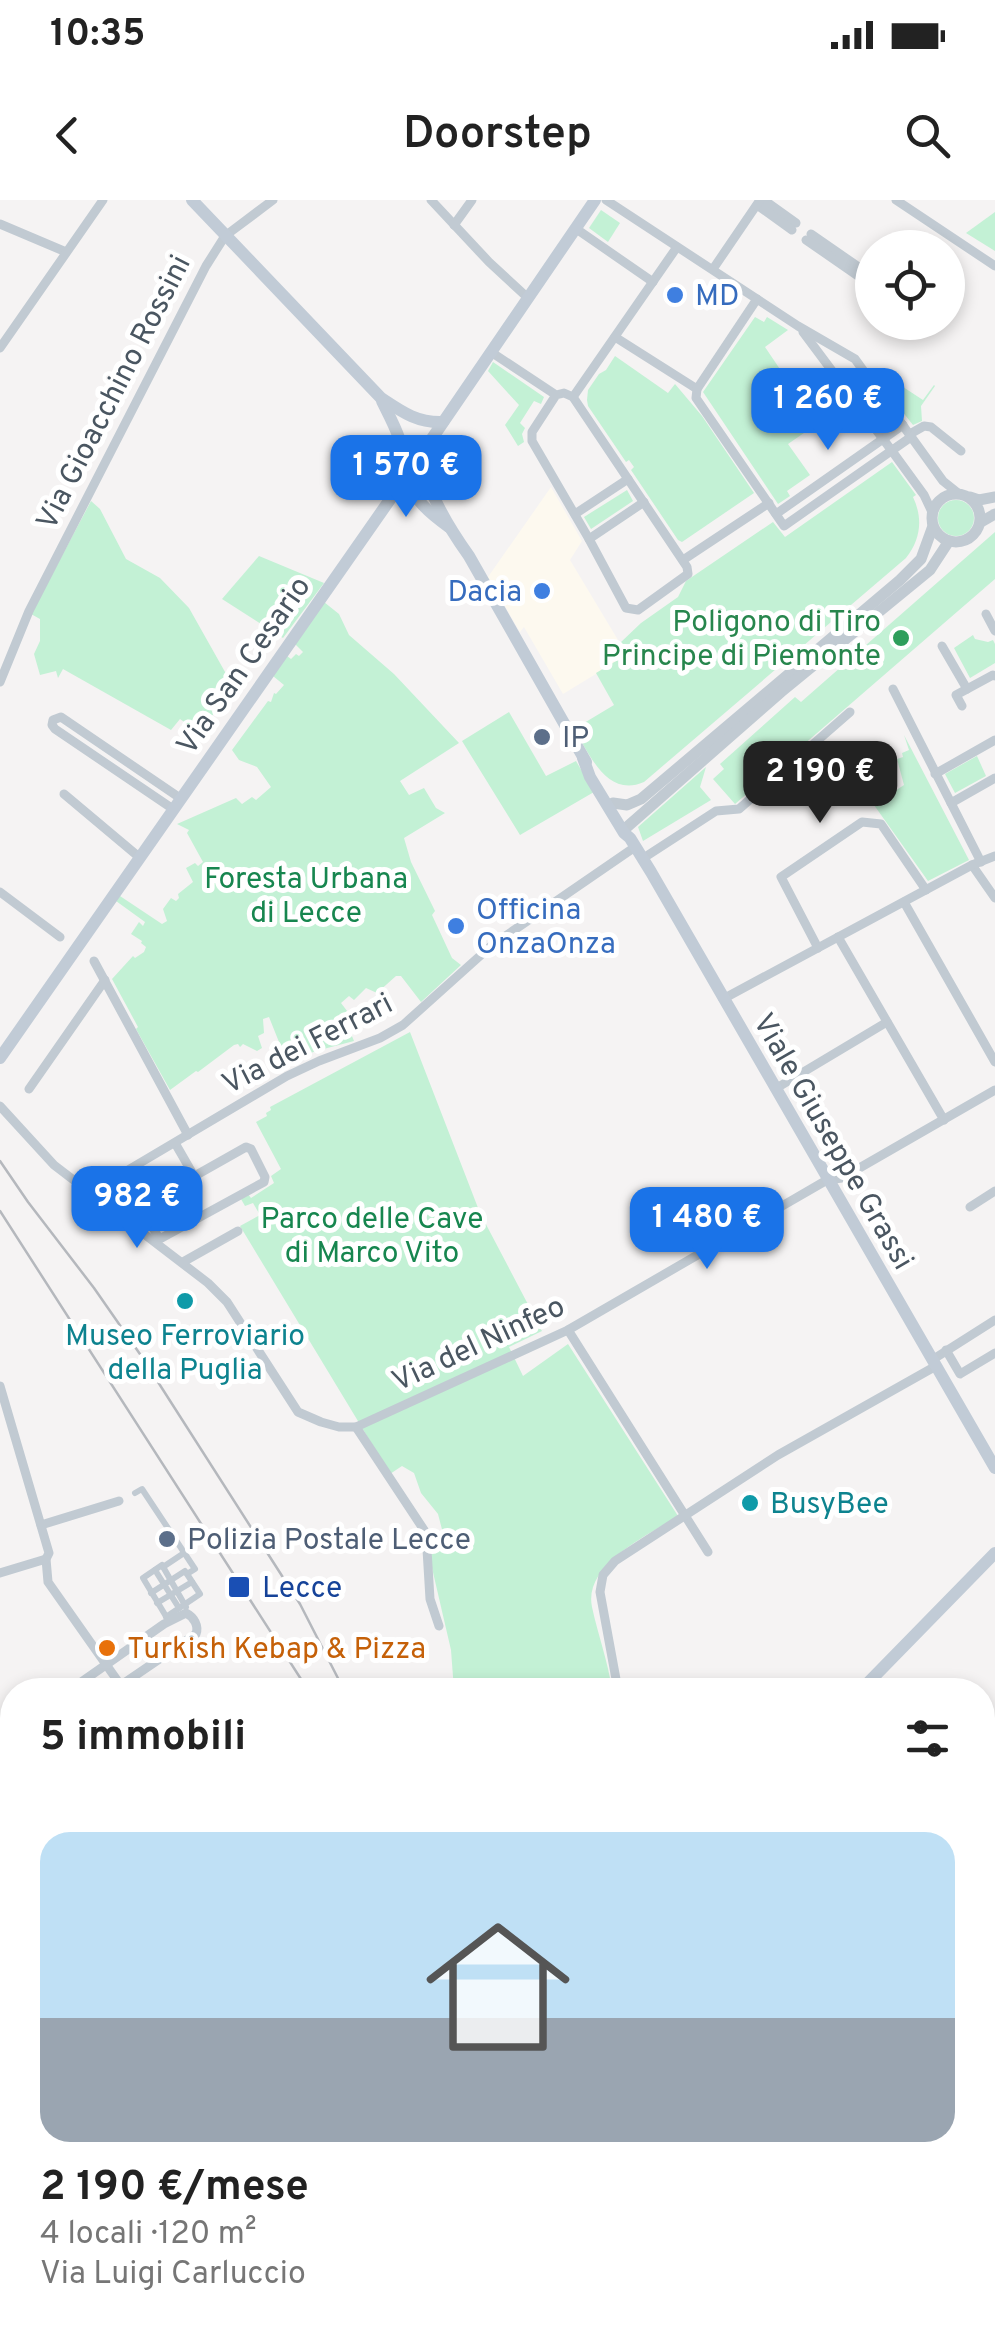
<!DOCTYPE html>
<html lang="it">
<head>
<meta charset="utf-8">
<style>
  :root { --surface:#fff; --page:#f6f6f6; --text:#222; --muted:#767676; --accent:#1a73e8 }
  body { margin:0; font-family:Overpass,sans-serif; background:var(--page); color:var(--text); height:100vh; display:flex; flex-direction:column; font-size:38px; white-space:nowrap }
  * { box-sizing:border-box; margin:0 }
  p { font-size:32px; color:var(--muted) }
  .icon { flex:none; width:55px; height:55px; fill:none; stroke:currentColor; stroke-width:2; stroke-linecap:round; stroke-linejoin:round }
  .map { position:relative; flex:1; overflow:hidden }
  .side { position:absolute; left:0px; top:1478px; width:995px; height:672px; display:flex; flex-direction:column; background:var(--surface); border-radius:40px 40px 0 0; box-shadow:0 5px 15px #0003 }
  .side>* { flex:none }
  .buttons { position:absolute; left:855px; top:30px; display:grid; gap:20px }
  .buttons a { display:grid; place-items:center; width:110px; height:110px; border-radius:50%; background:var(--surface); box-shadow:0 5px 15px #0003; font-size:50px }
  .price { position:absolute; translate:-50% -85px; padding:0 22px; border-radius:20px; background:var(--accent); color:#fff; font-size:32px; line-height:65px; filter:drop-shadow(0 2px 5px #0008) }
  .price::after { content:''; position:absolute; left:50%; top:60px; width:30px; height:22px; margin-left:-15px; background:inherit; clip-path:polygon(0 0,100% 0,50% 100%) }
  .price.current { background:#222; color:#fff }
  ul { padding:0; list-style:none }
  li { display:grid; align-content:center; gap:20px; height:530px; padding:0 40px }
  li span { display:grid; place-items:center; height:310px; border-radius:30px; color:#555 }
  li>.icon { margin-inline-start:auto }
  span .icon { width:180px; height:180px; fill:#fffc; stroke-width:1 }
  li b { font-size:42px }
  h2 { display:flex; justify-content:space-between; align-items:center; height:120px; padding:0 40px; font-size:42px }
  .status { display:flex; justify-content:space-between; align-items:center; height:70px; padding:0 50px; background:var(--surface); direction:ltr }
  .status svg { height:28px; fill:currentColor }
  header { display:flex; justify-content:space-between; align-items:center; height:130px; padding:0 40px; background:var(--surface); font-size:45px; font-weight:600 }
  .map>svg:first-child { display:block }
  .commercial { fill:#fdf9ef }
  .education { fill:#e6e4e5 }
  .green { fill:#c3f1d5 }
  .lines { fill:none; stroke-linecap:round; stroke-linejoin:round }
  .pedestrian { stroke:#c1cad2; stroke-width:6 }
  .minor { stroke:#c1cad2; stroke-width:9 }
  .tertiary { stroke:#c1cad2; stroke-width:11 }
  .secondary { stroke:#c1cbd6; stroke-width:12 }
  .primary { stroke:#b3c2d1; stroke-width:14 }
  .rail { stroke:#b5b8bd; stroke-width:2.5 }
  .shop-dot { fill:#3f7fe0; stroke:#fff; stroke-width:4 }
  .leisure-dot { fill:#2e9e5b; stroke:#fff; stroke-width:4 }
  .service-dot { fill:#5c6f8a; stroke:#fff; stroke-width:4 }
  .culture-dot { fill:#0f9aa8; stroke:#fff; stroke-width:4 }
  .transit-dot { fill:#1a4fb4; stroke:#fff; stroke-width:4 }
  .food-dot { fill:#e8710a; stroke:#fff; stroke-width:4 }
  .labels { text-anchor:middle; stroke-width:10; stroke-linejoin:round; paint-order:stroke }
  .shop-label { font-size:30px; fill:#366cbe; stroke:#fff; text-anchor:start }
  .street-label { font-size:30px; fill:#4a5661; stroke:#fff }
  .leisure-label { font-size:30px; fill:#27864d; stroke:#fff; text-anchor:end }
  .service-label { font-size:30px; fill:#4e5e75; stroke:#fff; text-anchor:start }
  .park-label { font-size:30px; fill:#17864f; stroke:#fff }
  .culture-label { font-size:30px; fill:#0d838f; stroke:#fff }
  .transit-label { font-size:30px; fill:#164399; stroke:#fff; text-anchor:start }
  .food-label { font-size:30px; fill:#c56008; stroke:#fff; text-anchor:start }
</style>
</head>
<body>
<div class="status"><b>10:35</b><svg viewBox="0 0 49 12"><path d="M0 12V9h3v3zM5 12V6h3v6zM10 12V3h3v9zM15 12V0h3v12zM26 1h20v11H26zM47 4h2v5h-2z"/></svg></div>
<header><svg class="icon" aria-label="back" viewBox="0 0 24 24"><path d="M15 5l-7 7 7 7"/></svg>Doorstep<svg class="icon" aria-label="search" viewBox="0 0 24 24"><circle cx="10" cy="10" r="6"/><path d="M15 15l6 6"/></svg></header>
<div class="map">
<svg width="995" height="2148" viewBox="0 0 995 2148">
  <rect width="100%" height="100%" fill="#f5f3f3"/>
  <!-- commercial -->
  <polygon class="commercial" points="551,287 582,341 570,360 627,455 563,494 524,427 520,432 488,377"/>
  <!-- education -->
  <g class="education">
    <polygon points="7,2015 9,2019 12,2017 12,2087 6,2085 0,2088 0,2017"/>
    <polygon points="26,2138 104,2138 91,2148 33,2148 23,2143"/>
  </g>
  <!-- green -->
  <g class="green">
    <polygon points="601,10 620,23 608,42 589,28"/>
    <polygon points="995,12 995,51 966,33"/>
    <polygon points="755,117 764,122 767,117 788,130 765,147 817,224 788,244 810,275 787,291 790,296 778,304 703,192"/>
    <polygon points="615,156 668,193 675,184 702,216 754,293 682,342 678,340 631,270 634,267 629,260 626,262 588,206 587,200 588,190 599,174 606,170"/>
    <polygon points="493,162 544,197 541,204 534,201 520,223 525,228 522,234 524,242 518,246 505,225 519,205 488,171"/>
    <polygon points="934,185 935,186 921,206 922,221 913,225 894,201 903,187 923,200"/>
    <path d="M 892,262 L 916,295 L 913,297 C 923,318 921,339 906,358 L 644,582 C 607,598 590,555 574,529 L 614,505 L 596,473 L 626,455 L 620,443 L 641,423 L 678,397 L 686,381 L 773,322 L 785,337 Z"/>
    <polygon points="627,290 633,301 591,329 584,317"/>
    <circle cx="956" cy="318" r="18"/>
    <polygon points="91,301 100,309 126,359 160,378 189,408 229,479 208,507 214,513 200,533 180,519 171,530 63,469 58,478 56,471 40,475 34,454 40,441 40,419 31,414"/>
    <polygon points="995,332 995,379 735,604 713,579 724,569 720,564 795,497 801,502"/>
    <polygon points="259,356 324,383 283,438 222,399"/>
    <polygon points="324,402 339,414 349,435 394,474 459,543 400,581 409,595 424,588 436,608 445,613 404,638 411,662 435,711 432,715 452,758 461,765 421,802 401,776 396,776 377,793 366,788 354,800 349,796 341,803 357,824 349,829 354,841 316,851 287,862 269,817 263,819 264,833 258,836 262,848 257,851 243,844 240,847 238,844 234,845 198,872 196,871 170,890 136,829 138,827 112,779 133,756 135,758 144,752 146,747 141,743 142,741 131,734 139,722 143,726 145,722 116,701 120,696 162,724 167,721 163,709 171,698 176,701 179,698 178,694 193,682 186,668 195,663 198,666 203,662 187,633 189,630 177,624 236,598 242,604 252,597 256,600 271,587 257,567 239,560 232,550 268,501 271,502 274,493 276,494 284,485 273,476 287,456 291,459 296,454 299,456 303,452 295,444"/>
    <polygon points="973,435 975,439 988,442 993,440 995,444 995,463 970,478 954,448"/>
    <polygon points="509,512 546,576 576,561 594,592 520,635 462,541"/>
    <polygon points="904,535 969,660 928,681 874,605 904,585 897,559 903,557 902,553 909,550"/>
    <polygon points="977,556 986,576 955,593 945,574"/>
    <polygon points="706,567 700,587 711,600 643,641 638,627"/>
    <path d="M 410,832 L 480,1013 L 542,1131 L 509,1147 L 523,1176 L 568,1144 L 678,1316 C 649,1335 583,1364 592,1407 C 598,1435 608,1461 612,1490 L 454,1490 L 451,1450 L 432,1368 L 431,1345 L 445,1341 L 438,1314 L 421,1293 L 414,1273 L 402,1266 L 390,1274 L 240,1026 L 260,1015 L 253,1003 L 245,1006 L 241,999 L 248,994 L 251,998 L 274,983 L 271,976 L 281,969 L 256,922 L 267,916 L 266,913 L 271,910 L 270,907 Z"/>
    <polygon points="993,1833 995,1836 995,1891 989,1899 983,1899 983,1843"/>
  </g>
  <g class="lines">
    <!-- pedestrian -->
    <g class="pedestrian">
      <polyline points="135,1293 142,1289 195,1369 187,1374 200,1394 166,1417"/>
      <polyline points="163,1367 184,1353"/>
      <polyline points="155,1370 179,1408"/>
      <polyline points="151,1393 185,1371 186,1373"/>
      <polyline points="157,1403 192,1382"/>
      <polyline points="167,1418 143,1378 162,1365 186,1407"/>
    </g>
    <!-- minor -->
    <g class="minor">
      <polyline points="431,0 489,62 528,98"/>
      <polyline points="606,0 798,126 855,159 943,281 958,293"/>
      <polyline points="764,0 796,23"/>
      <polyline points="896,0 995,66"/>
      <polyline points="757,5 792,30"/>
      <polyline points="0,24 66,52"/>
      <polyline points="454,25 472,0"/>
      <polyline points="575,28 653,82"/>
      <polyline points="811,34 863,70"/>
      <polyline points="806,40 858,76"/>
      <polyline points="713,69 760,0"/>
      <polyline points="871,85 872,86"/>
      <polyline points="803,132 892,251 924,295 932,312"/>
      <polyline points="615,137 697,189 696,198 784,326 911,237"/>
      <polyline points="0,148 103,0"/>
      <polyline points="491,152 556,195 564,193 573,197 687,367 688,374 638,410 626,408 589,339 532,241 532,232 556,195"/>
      <polyline points="697,189 757,99"/>
      <polyline points="573,197 677,47"/>
      <polyline points="910,234 924,226 931,227 961,251"/>
      <polyline points="575,314 628,279"/>
      <polyline points="776,314 903,225"/>
      <polyline points="589,339 644,302"/>
      <polyline points="683,360 769,303"/>
      <polyline points="986,414 995,431"/>
      <polyline points="942,446 967,489"/>
      <polyline points="0,482 29,411 206,66 225,36 273,0"/>
      <polyline points="893,489 981,662"/>
      <polyline points="962,506 956,495 993,475 995,476"/>
      <polyline points="935,574 995,540"/>
      <polyline points="64,594 139,657"/>
      <polyline points="951,603 995,578"/>
      <polyline points="173,609 55,529 52,525 53,520 61,517 180,598"/>
      <polyline points="642,659 716,611 739,609 850,512"/>
      <polyline points="972,665 995,698"/>
      <polyline points="0,692 60,737"/>
      <polyline points="904,702 995,862"/>
      <polyline points="838,737 944,920"/>
      <polyline points="818,748 781,677 862,622 881,624 926,690"/>
      <polyline points="94,761 188,935"/>
      <polyline points="723,799 972,665 995,656"/>
      <polyline points="29,889 105,780"/>
      <polyline points="775,889 887,822"/>
      <polyline points="0,906 54,965 208,1083 227,1102 298,1212 321,1222 339,1227 356,1227 568,1130 827,980 842,978 995,890"/>
      <polyline points="175,943 194,976"/>
      <polygon points="246,947 251,949 265,977 264,982 156,1041 157,1035 143,1009 145,1004"/>
      <polyline points="86,989 96,989 287,876 319,861 380,838 403,825 491,746 635,647"/>
      <polyline points="970,1007 995,991"/>
      <polyline points="183,1062 238,1031"/>
      <polyline points="568,1130 708,1352"/>
      <polyline points="946,1150 960,1174 995,1153"/>
      <polyline points="932,1160 995,1120"/>
      <polyline points="0,1186 49,1353 46,1359 48,1382 124,1490"/>
      <polyline points="356,1227 426,1333 430,1399 439,1426"/>
      <polyline points="41,1325 119,1301"/>
      <polyline points="0,1373 46,1359"/>
      <path d="M 70,1490 L 164,1424 L 186,1413 C 194,1417 199,1426 196,1434 L 114,1490"/>
      <polyline points="618,1490 600,1392 603,1375 615,1361 778,1255 936,1166"/>
      <polyline points="0,1539 12,1531"/>
      <polyline points="0,1570 12,1562"/>
      <polyline points="982,1680 995,1672"/>
      <polyline points="0,1692 12,1684"/>
      <polyline points="0,1907 12,1928"/>
      <polyline points="982,1953 995,1952"/>
      <polyline points="134,2138 141,2148"/>
      <polyline points="344,2138 347,2148"/>
      <polyline points="485,2138 486,2148"/>
      <polyline points="555,2138 556,2148"/>
      <polyline points="627,2138 628,2148"/>
      <polyline points="752,2138 759,2148"/>
      <polyline points="944,2138 950,2148"/>
      <polyline points="100,2148 113,2138"/>
      <polyline points="879,2148 895,2138"/>
    </g>
    <!-- tertiary -->
    <g class="tertiary">
      <circle cx="956" cy="318" r="24"/>
      <polyline points="970,297 979,300 995,297"/>
      <polyline points="981,322 995,314"/>
      <polyline points="613,603 627,605 641,599 900,380 921,359 933,326"/>
      <polyline points="627,627 781,492 930,370 949,341"/>
    </g>
    <!-- secondary -->
    <g class="secondary">
      <path d="M 192,0 L 381,198 C 402,212 417,223 443,222"/>
      <path d="M 382,201 C 394,225 407,248 405,276"/>
      <path d="M 421,252 C 424,287 449,328 469,356 L 586,562"/>
      <path d="M 405,278 C 415,300 429,313 449,327"/>
      <polyline points="583,558 590,577 624,633 630,638 651,672 995,1268"/>
      <polyline points="0,858 405,278 595,0"/>
      <polyline points="861,1490 995,1353"/>
      <polyline points="982,1566 995,1558"/>
      <polyline points="982,2074 995,2074"/>
      <polyline points="213,2148 242,2138"/>
    </g>
    <!-- primary -->
    <g class="primary">
      <polyline points="0,1779 12,1801"/>
      <polyline points="202,2138 207,2148"/>
      <polyline points="167,2148 179,2138"/>
    </g>
    <!-- rail -->
    <g class="rail">
      <polyline points="0,961 28,1002 94,1088 142,1157 300,1404 344,1490"/>
      <polyline points="0,1011 308,1490"/>
      <polyline points="729,2138 736,2148"/>
    </g>
  </g>
  <!-- markers -->
  <g class="shop-dot">
    <circle cx="675" cy="95" r="10"/>
    <circle cx="542" cy="391" r="10"/>
    <circle cx="456" cy="726" r="10"/>
  </g>
  <circle class="leisure-dot" cx="901" cy="438" r="10"/>
  <g class="service-dot">
    <circle cx="542" cy="537" r="10"/>
    <circle cx="167" cy="1339" r="10"/>
  </g>
  <g class="culture-dot">
    <circle cx="185" cy="1101" r="10"/>
    <circle cx="750" cy="1303" r="10"/>
  </g>
  <rect class="transit-dot" x="227" y="1375" width="24" height="24" rx="5"/>
  <circle class="food-dot" cx="107" cy="1448" r="10"/>
  <g class="labels">
    <!-- shop labels -->
    <g class="shop-label">
      <text x="695" y="105">MD</text>
      <text x="522" y="401" text-anchor="end">Dacia</text>
      <text x="476" y="719">Officina<tspan x="476" dy="34">OnzaOnza</tspan></text>
    </g>
    <!-- street labels -->
    <g class="street-label">
      <text transform="translate(113 192) rotate(-63)" y="10">Via Gioacchino Rossini</text>
      <text transform="translate(243 465) rotate(-55)" y="10">Via San Cesario</text>
      <text transform="translate(307 843) rotate(-27)" y="10">Via dei Ferrari</text>
      <text transform="translate(834 941) rotate(60)" y="10">Viale Giuseppe Grassi</text>
      <text transform="translate(478 1143) rotate(-25)" y="10">Via del Ninfeo</text>
    </g>
    <!-- leisure labels -->
    <g class="leisure-label">
      <text x="881" y="431">Poligono di Tiro<tspan x="881" dy="34">Principe di Piemonte</tspan></text>
    </g>
    <!-- service labels -->
    <g class="service-label">
      <text x="562" y="547">IP</text>
      <text x="187" y="1349">Polizia Postale Lecce</text>
    </g>
    <!-- park labels -->
    <g class="park-label">
      <text x="306" y="688">Foresta Urbana<tspan x="306" dy="34">di Lecce</tspan></text>
      <text x="372" y="1028">Parco delle Cave<tspan x="372" dy="34">di Marco Vito</tspan></text>
    </g>
    <!-- culture labels -->
    <g class="culture-label">
      <text x="185" y="1145">Museo Ferroviario<tspan x="185" dy="34">della Puglia</tspan></text>
      <text x="770" y="1313" text-anchor="start">BusyBee</text>
    </g>
    <!-- transit labels -->
    <g class="transit-label">
      <text x="262" y="1397">Lecce</text>
    </g>
    <!-- food labels -->
    <g class="food-label">
      <text x="127" y="1458">Turkish Kebap &amp; Pizza</text>
    </g>
  </g>
</svg>
<div class="buttons">
<a><svg class="icon" aria-label="locate" viewBox="0 0 24 24"><circle cx="12" cy="12" r="6"/><path d="M12 2v4M12 18v4M2 12h4M18 12h4"/></svg></a>
</div>
<b class="price" style="left:828px;top:253px">1 260 €</b>
<b class="price" style="left:406px;top:320px">1 570 €</b>
<b class="price current" style="left:820px;top:626px">2 190 €</b>
<b class="price" style="left:137px;top:1051px">982 €</b>
<b class="price" style="left:707px;top:1072px">1 480 €</b>
<section class="side">
<h2>5 immobili<svg class="icon" aria-label="filters" viewBox="0 0 24 24"><path d="M4 7h16M4 17h16"/><circle cx="9" cy="7" r="2"/><circle cx="15" cy="17" r="2"/></svg></h2>
<ul>
<li><span style="background:linear-gradient(#bfe0f5 60%,#9aa5b1 0)"><svg class="icon" aria-label="home" viewBox="0 0 24 24"><path d="M3 11l9-7 9 7M6 9v11h12V9"/></svg></span><div><b>2 190 €/mese</b><p>4 locali · 120 m²</p><p>Via Luigi Carluccio</p></div></li>
</ul>
</section>
</div>
</body>
</html>
